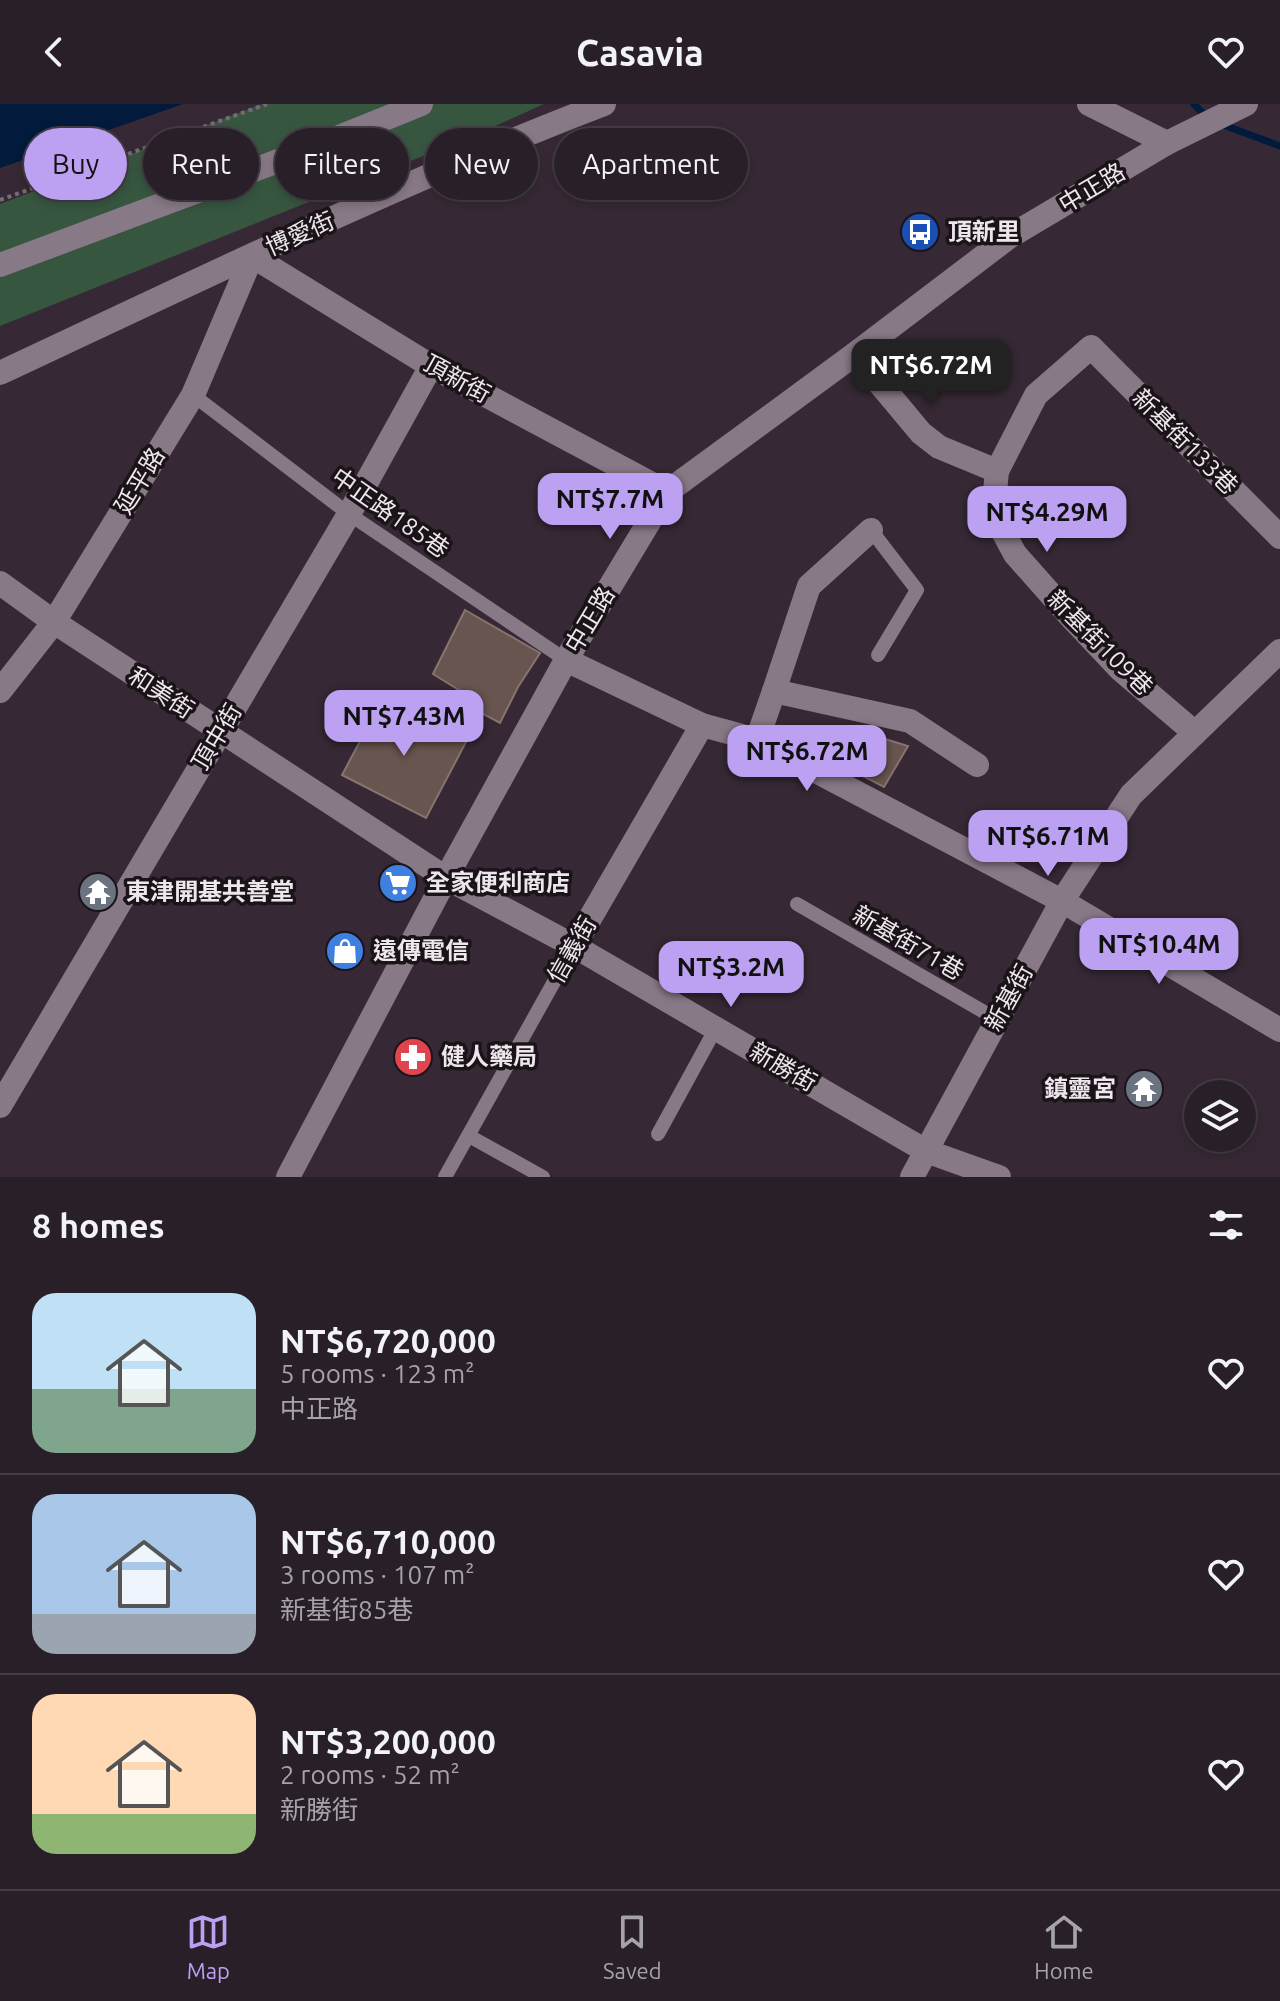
<!DOCTYPE html>
<html lang="en">
<head>
<meta charset="utf-8">
<style>
  :root { --surface:#281f28; --page:#342c34; --text:#f1f3f6; --muted:#a5a2a8; --line:#443d45; --accent:#bca0f2 }
  body { margin:0; font-family:Ubuntu,"Noto Sans TC",sans-serif; background:var(--page); color:var(--text); height:100vh; display:flex; flex-direction:column; font-size:30px; white-space:nowrap }
  * { box-sizing:border-box; margin:0 }
  p { font-size:26px; color:var(--muted) }
  .icon { flex:none; width:44px; height:44px; fill:none; stroke:currentColor; stroke-width:2; stroke-linecap:round; stroke-linejoin:round }
  .map { position:relative; height:1073px; overflow:hidden }
  .details { display:flex; flex-direction:column; background:var(--surface); flex:1 }
  .details>* { flex:none }
  .top-card { position:absolute; left:24px; top:24px; width:800px; height:72px; display:flex; gap:16px }
  .buttons { position:absolute; left:1184px; top:976px; display:grid; gap:16px }
  .buttons a { display:grid; place-items:center; width:72px; height:72px; border-radius:50%; background:var(--surface); box-shadow:0 4px 12px #0003,0 0 0 2px var(--line); font-size:40px }
  .price { position:absolute; translate:-50% -68px; padding:0 18px; border-radius:16px; background:var(--accent); color:#111; font-size:26px; line-height:52px; filter:drop-shadow(0 2px 4px #0008) }
  .price::after { content:''; position:absolute; left:50%; top:48px; width:24px; height:18px; margin-left:-12px; background:inherit; clip-path:polygon(0 0,100% 0,50% 100%) }
  .price.current { background:#222; color:#fff }
  ul { padding:0; list-style:none }
  li { display:flex; align-items:center; gap:24px; height:200px; padding:0 32px }
  li+li { border-top:2px solid var(--line) }
  li span { display:grid; place-items:center; flex:none; width:224px; height:160px; border-radius:24px; color:#555 }
  li>.icon { margin-inline-start:auto }
  span .icon { width:96px; height:96px; fill:#fffc; stroke-width:1 }
  li b { font-size:34px }
  h2 { display:flex; justify-content:space-between; align-items:center; height:96px; padding:0 32px; font-size:34px }
  .chip { padding:0 28px; border-radius:36px; background:var(--surface); box-shadow:0 4px 12px #0003,0 0 0 2px var(--line); font-size:28px; line-height:72px }
  .chip.current { background:var(--accent); color:#111 }
  header { display:flex; justify-content:space-between; align-items:center; height:104px; padding:0 32px; background:var(--surface); font-size:36px; font-weight:600 }
  .tabs { display:flex; justify-content:space-around; align-items:center; height:112px; border-top:2px solid var(--line); background:var(--surface); font-size:22px; color:var(--muted) }
  .tabs a { display:grid; justify-items:center; gap:4px }
  .tabs .current { color:var(--accent) }
  .map>svg:first-child { display:block }
  .green { fill:#375640 }
  .water { fill:#021a3b }
  .lines { fill:none; stroke-linecap:round; stroke-linejoin:round }
  .stream { stroke:#021a3b; stroke-width:7 }
  .building { fill:#695550; stroke:#88736e; stroke-width:2 }
  .path { stroke:#766b75; stroke-width:4; stroke-dasharray:4 4; stroke-linecap:butt }
  .lane { stroke:#887986; stroke-width:14 }
  .street { stroke:#887986; stroke-width:24 }
  .secondary { stroke:#887986; stroke-width:24 }
  .labels { text-anchor:middle; stroke-width:7; stroke-linejoin:round; paint-order:stroke }
  .street-label { font-size:24px; fill:#eee6ed; stroke:#1a1419 }
  .poi-label { font-size:24px; font-weight:bold; fill:#eee6ed; stroke:#1a1419; text-anchor:start }
</style>
</head>
<body>
<header><svg class="icon" aria-label="back" viewBox="0 0 24 24"><path d="M15 5l-7 7 7 7"/></svg>Casavia<svg class="icon" aria-label="heart" viewBox="0 0 24 24"><path d="M12 20l-8-8c-3-5 5-10 8-4 3-6 11-1 8 4z"/></svg></header>
<div class="map">
<svg width="1280" height="1073" viewBox="0 0 1280 1073">
  <rect width="100%" height="100%" fill="#362935"/>
  <!-- green -->
  <polygon class="green" points="262,0 544,0 473,32 0,222 0,100"/>
  <!-- water -->
  <polygon class="water" points="0,0 183,0 0,64"/>
  <g class="lines">
    <!-- stream -->
    <g class="stream">
      <polyline points="1194,0 1207,14"/>
      <polyline points="1218,19 1280,42"/>
    </g>
  </g>
  <!-- building -->
  <g class="building">
    <polygon points="465,506 540,549 518,583 500,619 463,599 467,591 433,570"/>
    <polygon points="383,594 466,638 426,714 342,671"/>
    <polygon points="853,625 908,642 884,683 840,660"/>
  </g>
  <g class="lines">
    <!-- path -->
    <polyline class="path" points="0,96 267,0"/>
    <!-- lane -->
    <g class="lane">
      <polyline points="193,291 349,410 566,556"/>
      <polyline points="871,426 917,486 878,551"/>
      <polyline points="797,800 998,916"/>
      <polyline points="658,1030 716,924"/>
      <polyline points="469,1032 543,1073"/>
      <polyline points="445,1073 574,842"/>
    </g>
    <!-- street -->
    <g class="street">
      <polyline points="1089,0 1167,39"/>
      <polyline points="0,161 302,48 421,0"/>
      <polyline points="855,250 921,329 939,343 997,367"/>
      <path d="M 0,269 C 199,176 398,79 604,0"/>
      <polyline points="0,479 54,518 446,774 574,842 926,1047 999,1073"/>
      <polyline points="566,556 702,621 757,636 1062,797 1280,926"/>
      <polyline points="0,587 54,518 193,291 252,152 431,262 667,388"/>
      <polyline points="774,587 809,482 871,426"/>
      <polyline points="1195,629 1120,565 1070,512 1015,450 993,409 997,367 1036,291 1091,243 1280,433"/>
      <polyline points="757,636 774,587 910,617 977,661"/>
      <polyline points="574,842 702,621"/>
      <polyline points="0,1002 349,410 431,262"/>
      <polyline points="912,1073 1062,797 1131,691 1280,547"/>
    </g>
    <!-- secondary -->
    <polyline class="secondary" points="288,1073 446,774 566,556 667,388 855,250 1009,133 1167,39 1246,0"/>
  </g>
  <!-- icons -->
  <defs>
    <g id="bus-disc" transform="scale(2)"><circle r="9.5" fill="#1a4fb4" stroke="#1a1419"/><path d="M-5-6H5V4H4V6H2V4H-2V6H-4V4H-5ZM-3.5-4V0h7V-4ZM-3.5 1.2v1.5H-2V1.2ZM2 1.2v1.5H3.5V1.2Z" fill="#fff"/></g>
    <g id="supermarket-disc" transform="scale(2)"><circle r="9.5" fill="#3f7fe0" stroke="#1a1419"/><path d="M-6-5.5h2.5l.6 2H6L4.5 2H-2.5L-4.4-4H-6ZM-1.5 3.2a1.3 1.3 0 1 0 .1 0ZM3 3.2a1.3 1.3 0 1 0 .1 0Z" fill="#fff"/></g>
    <g id="temple-disc" transform="scale(2)"><circle r="9.5" fill="#6b7280" stroke="#1a1419"/><path d="M0-6L5-2H3V0L6.5 2.5H4V6H1.5V3h-3V6H-4V2.5H-6.5L-3 0V-2H-5Z" fill="#fff"/></g>
    <g id="shop-disc" transform="scale(2)"><circle r="9.5" fill="#3f7fe0" stroke="#1a1419"/><path d="M-5-2.5h2.3a2.7 3.5 0 0 1 5.4 0H5L5.5 6h-11ZM-1.5-2.5h3a1.5 2.3 0 0 0-3 0Z" fill="#fff"/></g>
    <g id="pharmacy-disc" transform="scale(2)"><circle r="9.5" fill="#e0444e" stroke="#1a1419"/><path d="M-2-6h4v4h4v4h-4v4h-4v-4h-4v-4h4Z" fill="#fff"/></g>
  </defs>
  <g fill-rule="evenodd">
    <use href="#bus-disc" x="920" y="128"/>
    <use href="#supermarket-disc" x="398" y="779"/>
    <use href="#temple-disc" x="98" y="788"/>
    <use href="#shop-disc" x="345" y="847"/>
    <use href="#pharmacy-disc" x="413" y="953"/>
    <use href="#temple-disc" x="1144" y="985"/>
  </g>
  <g class="labels">
    <!-- street labels -->
    <g class="street-label">
      <text transform="translate(1092 84) rotate(-31)" y="8">中正路</text>
      <text transform="translate(300 130) rotate(-24)" y="8">博愛街</text>
      <text transform="translate(457 275) rotate(29)" y="8">頂新街</text>
      <text transform="translate(1185 338) rotate(45)" y="8">新基街133巷</text>
      <text transform="translate(140 377) rotate(-59)" y="8">延平路</text>
      <text transform="translate(390 409) rotate(35)" y="8">中正路185巷</text>
      <text transform="translate(590 516) rotate(-59)" y="8">中正路</text>
      <text transform="translate(1100 539) rotate(45)" y="8">新基街109巷</text>
      <text transform="translate(161 589) rotate(33)" y="8">和美街</text>
      <text transform="translate(217 633) rotate(-59)" y="8">頂中街</text>
      <text transform="translate(908 839) rotate(30)" y="8">新基街71巷</text>
      <text transform="translate(572 846) rotate(-60)" y="8">信義街</text>
      <text transform="translate(1009 894) rotate(-61)" y="8">新基街</text>
      <text transform="translate(783 963) rotate(30)" y="8">新勝街</text>
    </g>
    <!-- poi labels -->
    <g class="poi-label">
      <text x="948" y="136">頂新里</text>
      <text x="426" y="787">全家便利商店</text>
      <text x="126" y="796">東津開基共善堂</text>
      <text x="373" y="855">遠傳電信</text>
      <text x="441" y="961">健人藥局</text>
      <text x="1116" y="993" text-anchor="end">鎮靈宮</text>
    </g>
  </g>
</svg>
<div class="buttons">
<a><svg class="icon" aria-label="layers" viewBox="0 0 24 24"><path d="M12 4l9 5-9 5-9-5zM3 14l9 5 9-5"/></svg></a>
</div>
<b class="price current" style="left:931px;top:303px">NT$6.72M</b>
<b class="price" style="left:610px;top:437px">NT$7.7M</b>
<b class="price" style="left:1047px;top:450px">NT$4.29M</b>
<b class="price" style="left:404px;top:654px">NT$7.43M</b>
<b class="price" style="left:807px;top:689px">NT$6.72M</b>
<b class="price" style="left:1048px;top:774px">NT$6.71M</b>
<b class="price" style="left:1159px;top:882px">NT$10.4M</b>
<b class="price" style="left:731px;top:905px">NT$3.2M</b>
<div class="top-card">
<a class="chip current">Buy</a>
<a class="chip">Rent</a>
<a class="chip">Filters</a>
<a class="chip">New</a>
<a class="chip">Apartment</a>
</div>
</div>
<section class="details">
<h2>8 homes<svg class="icon" aria-label="filters" viewBox="0 0 24 24"><path d="M4 7h16M4 17h16"/><circle cx="9" cy="7" r="2"/><circle cx="15" cy="17" r="2"/></svg></h2>
<ul>
<li><span style="background:linear-gradient(#bfe0f5 60%,#7fa58c 0)"><svg class="icon" aria-label="home" viewBox="0 0 24 24"><path d="M3 11l9-7 9 7M6 9v11h12V9"/></svg></span><div><b>NT$6,720,000</b><p>5 rooms · 123 m²</p><p>中正路</p></div><svg class="icon" aria-label="heart" viewBox="0 0 24 24"><path d="M12 20l-8-8c-3-5 5-10 8-4 3-6 11-1 8 4z"/></svg></li>
<li><span style="background:linear-gradient(#a9c7e8 75%,#9aa5b1 0)"><svg class="icon" aria-label="home" viewBox="0 0 24 24"><path d="M3 11l9-7 9 7M6 9v11h12V9"/></svg></span><div><b>NT$6,710,000</b><p>3 rooms · 107 m²</p><p>新基街85巷</p></div><svg class="icon" aria-label="heart" viewBox="0 0 24 24"><path d="M12 20l-8-8c-3-5 5-10 8-4 3-6 11-1 8 4z"/></svg></li>
<li><span style="background:linear-gradient(#ffd9b3 75%,#8fb573 0)"><svg class="icon" aria-label="home" viewBox="0 0 24 24"><path d="M3 11l9-7 9 7M6 9v11h12V9"/></svg></span><div><b>NT$3,200,000</b><p>2 rooms · 52 m²</p><p>新勝街</p></div><svg class="icon" aria-label="heart" viewBox="0 0 24 24"><path d="M12 20l-8-8c-3-5 5-10 8-4 3-6 11-1 8 4z"/></svg></li>
</ul>
</section>
<nav class="tabs">
<a class="current"><svg class="icon" aria-label="map" viewBox="0 0 24 24"><path d="M3 6l6-2 6 2 6-2v14l-6 2-6-2-6 2zM9 4v14M15 6v14"/></svg>Map</a>
<a><svg class="icon" aria-label="saved" viewBox="0 0 24 24"><path d="M7 4h10v16l-5-4-5 4z"/></svg>Saved</a>
<a><svg class="icon" aria-label="home" viewBox="0 0 24 24"><path d="M3 11l9-7 9 7M6 9v11h12V9"/></svg>Home</a>
</nav>
</body>
</html>
